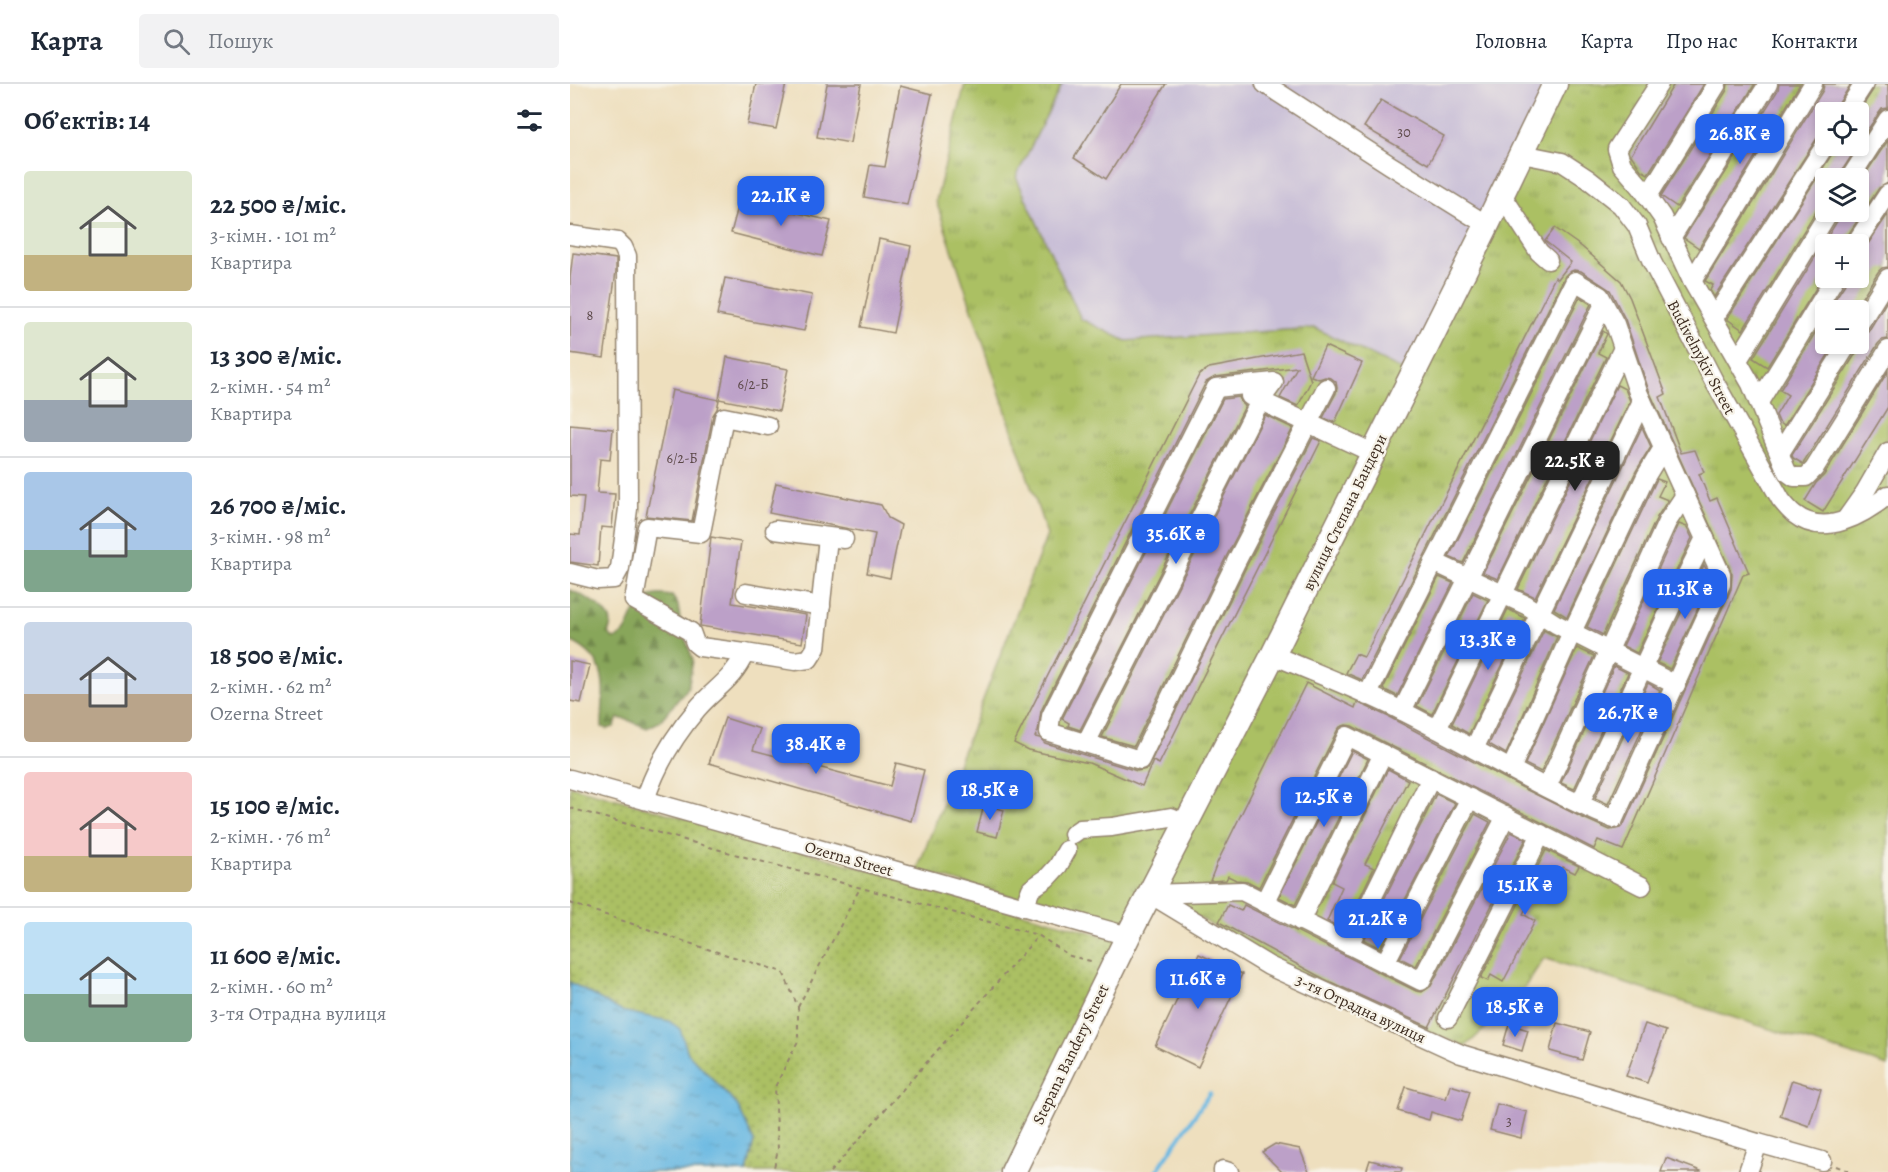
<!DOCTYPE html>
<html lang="uk">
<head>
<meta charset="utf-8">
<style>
  :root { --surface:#fff; --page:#f2f2f3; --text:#1f2937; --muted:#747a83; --line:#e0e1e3; --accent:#2563eb }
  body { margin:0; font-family:Alegreya,serif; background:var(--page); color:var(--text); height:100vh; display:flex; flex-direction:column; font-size:22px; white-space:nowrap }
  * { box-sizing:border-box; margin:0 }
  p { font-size:20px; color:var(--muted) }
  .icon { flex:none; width:33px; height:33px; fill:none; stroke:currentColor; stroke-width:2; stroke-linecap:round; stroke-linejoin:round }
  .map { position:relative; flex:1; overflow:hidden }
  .side { display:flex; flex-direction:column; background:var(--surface); width:570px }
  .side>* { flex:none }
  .controls { position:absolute; left:1245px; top:18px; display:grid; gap:12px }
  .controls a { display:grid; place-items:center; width:54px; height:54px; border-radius:6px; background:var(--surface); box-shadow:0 3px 9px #0003; font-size:30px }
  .price { position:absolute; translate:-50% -51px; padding:0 14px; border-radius:12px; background:var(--accent); color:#fff; font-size:20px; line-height:39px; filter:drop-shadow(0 2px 3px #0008) }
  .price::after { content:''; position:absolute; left:50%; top:36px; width:18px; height:14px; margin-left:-9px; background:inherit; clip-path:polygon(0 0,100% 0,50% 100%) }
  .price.current { background:#222; color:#fff }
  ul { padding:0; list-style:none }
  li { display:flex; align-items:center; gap:18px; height:150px; padding:0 24px }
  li+li { border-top:2px solid var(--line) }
  li span { display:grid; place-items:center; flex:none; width:168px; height:120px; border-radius:6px; color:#555 }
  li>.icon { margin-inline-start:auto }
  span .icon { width:72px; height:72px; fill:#fffc; stroke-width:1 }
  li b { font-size:26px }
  h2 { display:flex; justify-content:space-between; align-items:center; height:72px; padding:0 24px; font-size:26px }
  header { display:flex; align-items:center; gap:36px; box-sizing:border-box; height:84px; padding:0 30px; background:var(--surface); border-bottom:2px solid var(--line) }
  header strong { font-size:28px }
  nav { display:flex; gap:33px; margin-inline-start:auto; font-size:21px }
  .search { width:420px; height:54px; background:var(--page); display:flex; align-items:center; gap:15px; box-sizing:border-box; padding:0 21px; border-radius:6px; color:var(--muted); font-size:22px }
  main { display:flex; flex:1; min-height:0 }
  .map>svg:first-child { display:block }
  .industrial { fill:#c9bfd7 }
  .grass { fill:url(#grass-tufts); stroke:#737541; stroke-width:1.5; fill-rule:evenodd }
  .forest { fill:url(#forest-firs); stroke:#62683c; stroke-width:1.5 }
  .park { fill:url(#park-dots); stroke:#737541; stroke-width:1.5 }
  .water { fill:url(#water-ripples); stroke:#517180; stroke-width:1.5 }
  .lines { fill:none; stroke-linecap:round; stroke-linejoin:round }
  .stream { stroke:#67b8e2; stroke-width:4 }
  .building { fill:#bca0c8 }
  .minor-casing { stroke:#94846e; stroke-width:21 }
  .major-casing { stroke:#94846e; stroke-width:27 }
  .path { stroke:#94846e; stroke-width:2; stroke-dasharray:4.5 4.5; stroke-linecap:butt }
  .minor { stroke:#fff; stroke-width:18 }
  .major { stroke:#fff; stroke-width:24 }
  .labels { text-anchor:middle; stroke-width:4.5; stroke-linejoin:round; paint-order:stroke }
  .number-label { font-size:14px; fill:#5b4848 }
  .street-label { font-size:16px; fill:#3b2a1e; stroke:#f7f3e8 }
</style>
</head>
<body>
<header>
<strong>Карта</strong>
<div class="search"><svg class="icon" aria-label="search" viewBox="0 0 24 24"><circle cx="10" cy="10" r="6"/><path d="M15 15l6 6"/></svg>Пошук</div>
<nav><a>Головна</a><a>Карта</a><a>Про нас</a><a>Контакти</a></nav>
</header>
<main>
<section class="side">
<h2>Об’єктів: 14<svg class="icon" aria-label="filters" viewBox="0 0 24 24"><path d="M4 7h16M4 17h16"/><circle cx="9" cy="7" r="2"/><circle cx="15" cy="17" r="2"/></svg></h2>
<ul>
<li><span style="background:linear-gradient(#dfe7d0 70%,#c2b280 0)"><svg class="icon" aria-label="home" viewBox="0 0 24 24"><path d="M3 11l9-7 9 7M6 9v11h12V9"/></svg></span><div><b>22 500 ₴/міс.</b><p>3-кімн. · 101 m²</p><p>Квартира</p></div></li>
<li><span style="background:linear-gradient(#dfe7d0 65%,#9aa5b1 0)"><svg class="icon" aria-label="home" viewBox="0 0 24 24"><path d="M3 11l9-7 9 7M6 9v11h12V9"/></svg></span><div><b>13 300 ₴/міс.</b><p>2-кімн. · 54 m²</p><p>Квартира</p></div></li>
<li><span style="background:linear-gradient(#a9c7e8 65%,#7fa58c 0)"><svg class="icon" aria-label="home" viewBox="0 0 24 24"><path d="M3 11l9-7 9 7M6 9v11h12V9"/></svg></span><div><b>26 700 ₴/міс.</b><p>3-кімн. · 98 m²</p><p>Квартира</p></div></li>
<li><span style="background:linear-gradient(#c9d6e8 60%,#b9a48a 0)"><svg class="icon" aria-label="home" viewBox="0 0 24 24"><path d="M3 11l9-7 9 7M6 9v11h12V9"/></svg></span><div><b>18 500 ₴/міс.</b><p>2-кімн. · 62 m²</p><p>Ozerna Street</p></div></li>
<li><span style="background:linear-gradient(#f6c9c9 70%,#c2b280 0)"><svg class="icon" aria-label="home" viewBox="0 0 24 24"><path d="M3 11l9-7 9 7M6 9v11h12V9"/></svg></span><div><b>15 100 ₴/міс.</b><p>2-кімн. · 76 m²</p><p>Квартира</p></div></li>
<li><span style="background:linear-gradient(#bfe0f5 60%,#7fa58c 0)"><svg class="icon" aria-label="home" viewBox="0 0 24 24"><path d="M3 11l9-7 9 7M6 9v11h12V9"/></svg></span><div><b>11 600 ₴/міс.</b><p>2-кімн. · 60 m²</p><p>3-тя Отрадна вулиця</p></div></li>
</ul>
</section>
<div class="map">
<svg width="1318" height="1088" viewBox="0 0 1318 1088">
  <defs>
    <pattern id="grass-tufts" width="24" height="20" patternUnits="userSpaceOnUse" patternTransform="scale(1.5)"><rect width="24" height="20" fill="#abc064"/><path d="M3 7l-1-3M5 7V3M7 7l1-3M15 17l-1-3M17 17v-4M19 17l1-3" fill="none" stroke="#8c9c52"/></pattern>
    <pattern id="forest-firs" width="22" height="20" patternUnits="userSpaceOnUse" patternTransform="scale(1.5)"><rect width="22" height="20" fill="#88a65a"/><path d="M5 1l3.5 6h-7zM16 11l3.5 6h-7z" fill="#70874a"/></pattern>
    <pattern id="park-dots" width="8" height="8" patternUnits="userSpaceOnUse" patternTransform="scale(1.5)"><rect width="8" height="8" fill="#abc064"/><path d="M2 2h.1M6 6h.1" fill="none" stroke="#8c9c52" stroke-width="1.8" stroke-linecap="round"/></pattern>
    <pattern id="water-ripples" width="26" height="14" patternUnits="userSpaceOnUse" patternTransform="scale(1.5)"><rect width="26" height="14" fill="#67b8e2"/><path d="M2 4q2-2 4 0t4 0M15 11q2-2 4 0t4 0" fill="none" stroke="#5696b7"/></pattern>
  </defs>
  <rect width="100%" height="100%" fill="#f7f3e8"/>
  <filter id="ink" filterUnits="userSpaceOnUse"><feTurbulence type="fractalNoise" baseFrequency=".0167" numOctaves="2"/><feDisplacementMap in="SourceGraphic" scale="12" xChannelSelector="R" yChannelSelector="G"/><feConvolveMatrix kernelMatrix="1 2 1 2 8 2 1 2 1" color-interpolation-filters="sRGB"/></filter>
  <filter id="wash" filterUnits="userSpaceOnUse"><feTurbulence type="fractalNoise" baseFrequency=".008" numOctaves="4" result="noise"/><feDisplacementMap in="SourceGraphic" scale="24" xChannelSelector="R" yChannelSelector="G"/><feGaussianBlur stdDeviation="1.35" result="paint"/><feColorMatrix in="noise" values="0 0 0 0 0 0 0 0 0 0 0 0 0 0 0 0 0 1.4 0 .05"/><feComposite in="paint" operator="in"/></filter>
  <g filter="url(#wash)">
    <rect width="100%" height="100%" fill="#eedfbe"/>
    <!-- industrial -->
    <polygon class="industrial" points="492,0 981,0 840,290 745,244 556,257 511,235 446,93"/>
    <!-- grass -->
    <g class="grass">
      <polygon points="395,0 492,0 446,93 511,235 556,257 745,244 840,290 555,845 347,786 477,451 366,117"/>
      <path d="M 992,0 L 1318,0 L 1318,352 L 1307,370 L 1318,375 L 1318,982 L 974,874 L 946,916 L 896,962 C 872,953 847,944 823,934 C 741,900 663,854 587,809 ZM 1256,28 L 1288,28 L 1288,62 L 1256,62 ZM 1256,94 L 1288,94 L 1288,128 L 1256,128 ZM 1256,160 L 1288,160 L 1288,194 L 1256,194 ZM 1256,226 L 1288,226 L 1288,260 L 1256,260 Z"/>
    </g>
    <!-- forest -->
    <path class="forest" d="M 0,506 C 13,511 33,522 40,535 C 42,540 40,545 38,549 L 44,555 C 66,549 57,514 87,511 C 91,510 97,512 102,512 L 108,521 L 111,542 L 123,576 L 118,604 L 89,638 L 77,644 L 58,636 L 48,634 L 44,643 L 37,645 L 32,643 C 32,605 43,577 0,557 Z"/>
    <!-- park -->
    <polygon class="park" points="0,702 549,856 436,1088 0,1088"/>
    <!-- water -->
    <polygon class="water" points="0,898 51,927 99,937 110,945 118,969 167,1021 184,1057 177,1088 0,1088"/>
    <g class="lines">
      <!-- stream -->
      <polyline class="stream" points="586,1088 640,1009"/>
    </g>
    <g id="blocks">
      <!-- building -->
      <g class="building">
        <polygon points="186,0 216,0 206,45 177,40"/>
        <polygon points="257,0 291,0 280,59 247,53"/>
        <polygon points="551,0 596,0 536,95 504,74"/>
        <polygon points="1104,0 1134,0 1078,90 1071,86 1061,71"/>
        <polygon points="1158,0 1185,0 1107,123 1091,112 1157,6"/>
        <polygon points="1209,0 1230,0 1129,164 1114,154 1208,6"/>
        <polygon points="1254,0 1281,0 1267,22 1265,28 1256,28 1256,47 1247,54 1144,213 1140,206 1143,201 1135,197 1253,6"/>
        <polygon points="1305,0 1318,0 1318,24 1312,25 1309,29 1288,60 1288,29 1303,6"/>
        <polygon points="330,2 362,10 337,121 294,113 300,81 315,83"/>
        <polygon points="811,16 874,52 858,80 794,43"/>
        <polygon points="1318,56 1318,99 1309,104 1276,154 1274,160 1256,160 1256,188 1197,283 1183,274 1269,134 1270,128 1288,128 1288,101"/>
        <polygon points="1267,62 1288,62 1271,88 1269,94 1256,94 1256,118 1249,122 1173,246 1157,235"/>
        <polygon points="170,115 261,137 252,172 161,149"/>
        <polygon points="1318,130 1318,183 1312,184 1308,188 1284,226 1258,226 1275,200 1276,194 1288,194 1288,170 1294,166"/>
        <polygon points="985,144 1012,163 1051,197 1060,214 1096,310 1090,313 1111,369 1125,366 1134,388 1129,390 1140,417 1147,414 1179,489 1173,491 1053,766 1028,756 1024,765 782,642 776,641 770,643 767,647 689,803 677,797 666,796 658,792 656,796 640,797 647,779 736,599 785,624 787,618 819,633 955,705 1011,733 1040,746 1050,744 1054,740 1161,505 1162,490 1078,304 1055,235 1040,206 1011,187 1004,186 999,188 995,192 792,596 776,589 786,570 794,573 985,193 988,195 1001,178 975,157"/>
        <polygon points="309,155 341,162 323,249 291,243"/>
        <polygon points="3,169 46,175 46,187 34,274 0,269 0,194"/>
        <polygon points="155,194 242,211 234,247 147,231"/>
        <polygon points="1010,213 1021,220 893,479 879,473"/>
        <polygon points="1318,215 1318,255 1312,256 1308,260 1233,380 1223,374 1222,371 1288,266 1289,253 1298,248"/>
        <polygon points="1256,231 1256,260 1265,260 1214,342 1209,338 1206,331 1218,311 1210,306"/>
        <polygon points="1033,247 1037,250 1028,269 1036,273 928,495 913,489"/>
        <polygon points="755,262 792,279 765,338 753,334 766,309 767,304 766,298 761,294 755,293 749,295 741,292"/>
        <polygon points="731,267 741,297 728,322 710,314 727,283 645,293 636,298 471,627 468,647 465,653 470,654 475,659 567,687 577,685 676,483 743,354 751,357 589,680 583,677 572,702 519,679 458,666 444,659 629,291 639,284"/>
        <polygon points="157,273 218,285 209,327 149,315"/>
        <polygon points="1318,287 1318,323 1253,428 1235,417 1246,399 1254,391"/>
        <polygon points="1047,301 1055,305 1060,317 965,513 948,505"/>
        <polygon points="102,306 149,316 147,325 143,331 122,437 76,432"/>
        <polygon points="669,313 671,318 675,322 510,646 498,642 499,639 492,635 653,315"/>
        <polygon points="695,331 723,344 656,473 564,662 532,653"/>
        <polygon points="0,341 43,345 40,376 30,375 27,409 45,410 42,444 31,443 28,482 0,478 0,450 10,451 14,413 0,412"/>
        <polygon points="1072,343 1081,363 1066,387 997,533 984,525"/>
        <polygon points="1087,395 1095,398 1088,412 1098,416 1087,433 1033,551 1017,543"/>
        <polygon points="206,399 311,421 318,434 331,441 320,494 297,489 305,450 199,429"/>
        <polygon points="1109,440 1117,443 1122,454 1067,569 1053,562"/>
        <polygon points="141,453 171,458 162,519 236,531 232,559 130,542"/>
        <polygon points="1134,481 1140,492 1140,498 1100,585 1087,579"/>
        <polygon points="869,493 883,499 827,612 813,605"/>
        <polygon points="903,509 918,516 862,630 847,622"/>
        <polygon points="938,525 955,534 899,650 882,640"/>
        <polygon points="974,546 987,553 936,670 919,660"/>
        <polygon points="1007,564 1024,572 971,688 955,680"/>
        <polygon points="0,577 20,581 11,619 0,617"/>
        <polygon points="1044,582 1058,589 1004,705 991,699"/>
        <polygon points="1078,599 1090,606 1038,720 1025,714"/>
        <polygon points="155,634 190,645 183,666 320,702 326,679 354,686 341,737 139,679"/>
        <polygon points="782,667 798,675 725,821 709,813"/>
        <polygon points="818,685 838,696 795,780 804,784 774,846 757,837 772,803 762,798"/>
        <polygon points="866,710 885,719 810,864 794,856"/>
        <polygon points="414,721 434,726 427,753 407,748"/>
        <polygon points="905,730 920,738 846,882 830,874"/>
        <polygon points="941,748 956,755 859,943 754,895 649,838 658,821 671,827 674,821 846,907 852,908 861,902"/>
        <polygon points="976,766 1009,782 1005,789 993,783 975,816 964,810 953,830 965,837 951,864 933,898 921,891 918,897 911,894"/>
        <polygon points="629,870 672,890 628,983 585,962"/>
        <polygon points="987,939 1020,948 1012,976 980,967"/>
        <polygon points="939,940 958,946 952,967 933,961"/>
        <polygon points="1075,940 1096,947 1077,999 1056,992"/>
        <polygon points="1222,996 1251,1005 1239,1042 1210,1032"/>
        <polygon points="880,1001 900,1007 891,1037 861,1028 859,1036 828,1027 836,1003 876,1015"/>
        <polygon points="927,1020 957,1028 951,1054 920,1046"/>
        <polygon points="705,1060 730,1065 739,1088 712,1088 692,1068"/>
        <polygon points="1096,1074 1131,1087 1130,1088 1091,1088"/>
        <polygon points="800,1076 832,1084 831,1088 796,1088"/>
      </g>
    </g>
  </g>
  <g filter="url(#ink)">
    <use href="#blocks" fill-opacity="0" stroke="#94846e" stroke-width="1.5"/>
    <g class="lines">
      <!-- minor casing -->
      <g class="minor-casing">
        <g id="minor">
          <polyline points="695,0 820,81 917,141"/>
          <polyline points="1089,0 1047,65 1052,81 1071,103 1092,133 1122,197 1181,300 1217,388 1224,393 1236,393 1244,385 1318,266"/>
          <polyline points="1276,28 1294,0"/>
          <path d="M 952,70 L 992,78 L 1018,95 L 1051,121 L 1067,142 L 1082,178 L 1144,297 L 1211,416 C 1215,421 1219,426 1224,430 C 1254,454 1293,431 1318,411"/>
          <polyline points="1280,94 1318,35"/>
          <polyline points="932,111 969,168 978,176"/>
          <polyline points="1078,112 1147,0"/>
          <polyline points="0,151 48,158 53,163 57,172 58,425 50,484 44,495 28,496 0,489"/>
          <polyline points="1101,154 1198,0"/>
          <polyline points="1285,160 1318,110"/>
          <polyline points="1122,197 1243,0"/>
          <polyline points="1144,234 1256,60"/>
          <polyline points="1288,242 1318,194"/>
          <polyline points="1168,276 1259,128"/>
          <polyline points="646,304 481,632 479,648 570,676 666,478 756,304"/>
          <polyline points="680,312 803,369"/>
          <polyline points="1189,318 1265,194"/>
          <polyline points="1210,369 1278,260"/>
          <polyline points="1276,435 1295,408 1318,368"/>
          <polyline points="205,446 274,455"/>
          <polyline points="864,478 956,521 986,540 1106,601"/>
          <polyline points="176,509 251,522"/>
          <polyline points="175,569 130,563 125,559 121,548 64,516 77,443 131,449 154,333 198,342"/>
          <path d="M 703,571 C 743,588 785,604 824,623 C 898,659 967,704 1044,735 L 1151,500 L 1151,490 L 1068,308 L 1045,240 L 1030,212 L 1005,197 L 797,612"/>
          <polyline points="832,627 1034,220"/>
          <polyline points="867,645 1053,264"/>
          <polyline points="516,659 690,317 704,298 646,304"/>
          <polyline points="904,665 1072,317"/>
          <polyline points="941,685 1002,548 1076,392 1093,364"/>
          <polyline points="0,695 558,852"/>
          <polyline points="977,703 1097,438 1115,411"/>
          <path d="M 75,716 C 86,682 104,652 127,625 C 146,603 162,597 175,569 L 225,577 L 239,575 L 246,564 L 258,454"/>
          <polyline points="1010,719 1106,512 1135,454"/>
          <polyline points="503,750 510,745 542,743 601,733 616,739"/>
          <polyline points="580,810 699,882 891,970 1188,1059"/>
          <polyline points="580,810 672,807 851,897 936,732"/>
          <polyline points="694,819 777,652 1072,802"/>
          <polyline points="454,823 461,805 477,794 488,782 497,766"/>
          <polyline points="730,837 813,670"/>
          <polyline points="779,861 861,694"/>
          <polyline points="815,879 900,714"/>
          <polyline points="878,934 971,750"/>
          <polyline points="653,1088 653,1086 659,1088"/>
          <polyline points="1178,1088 1188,1059 1252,1077"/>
        </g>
      </g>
      <!-- major casing -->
      <g class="major-casing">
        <polyline id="major" points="443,1088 558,852 703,571 917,141 985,0"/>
      </g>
      <!-- path -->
      <g class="path">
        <polyline points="0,724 175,773 468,851 500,872 525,878"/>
        <polyline points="0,819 131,863 213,888 228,923 228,957 205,1003 208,1065 203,1088"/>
        <polyline points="228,923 290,804"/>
        <polyline points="1266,1082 1282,1088"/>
        <polyline points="260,1088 468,852"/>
      </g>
      <!-- minor -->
      <use href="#minor" class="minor"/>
      <!-- major -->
      <use href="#major" class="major"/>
    </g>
  </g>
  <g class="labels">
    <!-- number labels -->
    <g class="number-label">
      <text x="834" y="53">30</text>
      <text x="20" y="236">8</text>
      <text x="183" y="305">6/2-Б</text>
      <text x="112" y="379">6/2-Б</text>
      <text x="939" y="1042">3</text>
    </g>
    <!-- street labels -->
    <g class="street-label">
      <text transform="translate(1132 273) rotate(62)" y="6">Budivelnykiv Street</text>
      <text transform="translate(774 428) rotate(-64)" y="6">вулиця Степана Бандери</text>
      <text transform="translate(279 774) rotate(16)" y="6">Ozerna Street</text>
      <text transform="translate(791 924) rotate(25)" y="6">3-тя Отрадна вулиця</text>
      <text transform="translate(500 970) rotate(-64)" y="6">Stepana Bandery Street</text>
    </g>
  </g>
</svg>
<div class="controls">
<a><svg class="icon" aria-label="locate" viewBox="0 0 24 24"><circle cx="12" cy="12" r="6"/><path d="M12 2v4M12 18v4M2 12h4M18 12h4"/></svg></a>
<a><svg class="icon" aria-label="layers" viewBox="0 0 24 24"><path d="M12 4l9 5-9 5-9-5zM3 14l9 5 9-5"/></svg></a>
<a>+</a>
<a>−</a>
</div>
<b class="price" style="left:1170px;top:81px">26.8K ₴</b>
<b class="price" style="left:211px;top:143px">22.1K ₴</b>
<b class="price current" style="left:1005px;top:408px">22.5K ₴</b>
<b class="price" style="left:606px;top:481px">35.6K ₴</b>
<b class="price" style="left:1115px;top:536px">11.3K ₴</b>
<b class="price" style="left:918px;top:587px">13.3K ₴</b>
<b class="price" style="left:1058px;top:660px">26.7K ₴</b>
<b class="price" style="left:246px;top:691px">38.4K ₴</b>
<b class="price" style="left:420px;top:737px">18.5K ₴</b>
<b class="price" style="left:754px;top:744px">12.5K ₴</b>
<b class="price" style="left:955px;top:832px">15.1K ₴</b>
<b class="price" style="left:808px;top:866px">21.2K ₴</b>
<b class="price" style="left:628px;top:926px">11.6K ₴</b>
<b class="price" style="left:945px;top:954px">18.5K ₴</b>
</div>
</main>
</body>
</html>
